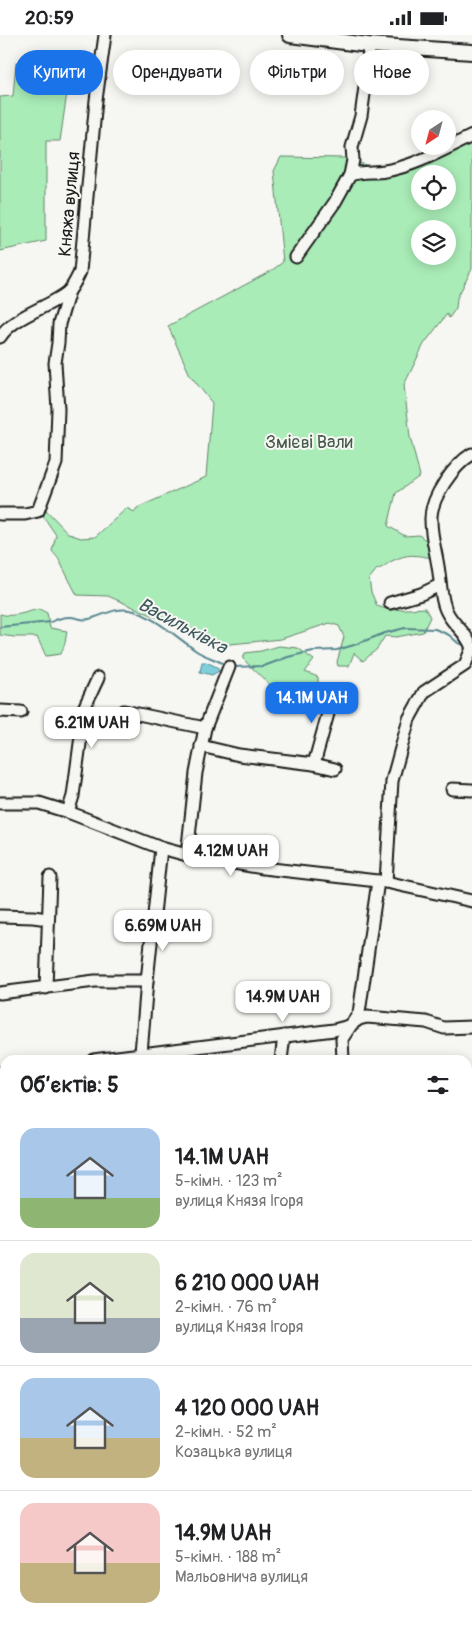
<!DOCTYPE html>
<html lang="uk">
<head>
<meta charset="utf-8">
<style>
  :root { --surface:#fff; --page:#f6f6f6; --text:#202124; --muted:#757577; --line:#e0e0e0; --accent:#1a73e8 }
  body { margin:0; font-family:Pangolin,sans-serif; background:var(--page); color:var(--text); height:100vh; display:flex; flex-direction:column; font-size:19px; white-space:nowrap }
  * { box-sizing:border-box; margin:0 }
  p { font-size:16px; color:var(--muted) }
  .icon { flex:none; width:28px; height:28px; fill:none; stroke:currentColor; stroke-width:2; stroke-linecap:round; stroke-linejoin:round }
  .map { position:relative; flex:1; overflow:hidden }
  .side { position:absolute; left:0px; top:1020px; width:472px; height:570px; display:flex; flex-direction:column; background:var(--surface); border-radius:15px 15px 0 0; box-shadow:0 2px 12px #0003 }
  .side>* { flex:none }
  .hud { position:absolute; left:15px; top:15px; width:442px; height:45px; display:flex; gap:10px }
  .needle { width:32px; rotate:216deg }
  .tools { position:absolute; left:411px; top:75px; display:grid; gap:10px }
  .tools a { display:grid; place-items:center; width:45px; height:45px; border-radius:50%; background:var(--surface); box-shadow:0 2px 12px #0003; font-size:25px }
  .price { position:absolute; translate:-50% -42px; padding:0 11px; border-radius:10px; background:#fff; color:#222; font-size:16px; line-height:32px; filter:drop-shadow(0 1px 2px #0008) }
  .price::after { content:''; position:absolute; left:50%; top:30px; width:15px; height:11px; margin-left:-8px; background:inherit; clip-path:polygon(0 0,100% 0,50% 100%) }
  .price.selected { background:var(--accent); color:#fff }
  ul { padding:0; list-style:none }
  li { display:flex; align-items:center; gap:15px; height:125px; padding:0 20px }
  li+li { border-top:1px solid var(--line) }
  li span { display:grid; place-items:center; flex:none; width:140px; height:100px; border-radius:15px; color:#555 }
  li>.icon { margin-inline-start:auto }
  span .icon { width:60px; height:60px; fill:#fffc; stroke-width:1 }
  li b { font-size:21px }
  h2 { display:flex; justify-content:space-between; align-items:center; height:60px; padding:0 20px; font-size:21px }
  .tag { padding:0 18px; border-radius:22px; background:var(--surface); box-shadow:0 2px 12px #0003; font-size:18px; line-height:45px }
  .tag.selected { background:var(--accent); color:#fff }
  .status { display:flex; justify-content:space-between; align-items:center; height:35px; padding:0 25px; background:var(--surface); direction:ltr }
  .status svg { height:14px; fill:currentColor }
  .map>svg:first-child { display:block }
  .green { fill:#a9ecb7; stroke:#62846a; fill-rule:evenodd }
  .water { fill:#7fcedc; stroke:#57878f }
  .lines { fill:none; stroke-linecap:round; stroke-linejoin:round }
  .stream { stroke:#57878f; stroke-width:2 }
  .minor-casing { stroke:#1c1c1c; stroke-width:15 }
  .major-casing { stroke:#1c1c1c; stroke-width:18 }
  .minor { stroke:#f6f6f2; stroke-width:11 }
  .major { stroke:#f6f6f2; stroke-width:14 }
  .labels { text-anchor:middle; stroke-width:4; stroke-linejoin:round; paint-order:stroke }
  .street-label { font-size:18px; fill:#1c1c1c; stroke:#f6f6f2 }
  .park-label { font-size:18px; fill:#465a4a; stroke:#f6f6f2 }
  .water-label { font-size:19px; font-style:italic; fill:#3f5a5f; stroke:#f6f6f2 }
</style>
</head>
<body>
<div class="status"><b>20:59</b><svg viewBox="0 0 49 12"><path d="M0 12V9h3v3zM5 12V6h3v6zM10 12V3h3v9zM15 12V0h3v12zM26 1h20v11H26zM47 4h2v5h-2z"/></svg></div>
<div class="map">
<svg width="472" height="1590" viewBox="0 0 472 1590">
  <rect width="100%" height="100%" fill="#f6f6f2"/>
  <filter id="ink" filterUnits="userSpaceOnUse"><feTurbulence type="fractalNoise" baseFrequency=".02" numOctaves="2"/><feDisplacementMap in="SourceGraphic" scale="10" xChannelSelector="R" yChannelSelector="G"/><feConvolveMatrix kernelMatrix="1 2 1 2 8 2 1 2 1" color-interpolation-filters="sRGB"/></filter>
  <g filter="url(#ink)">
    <!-- green -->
    <g class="green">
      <polygon points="16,27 70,37 60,106 46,106 46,206 0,216 0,62 13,61"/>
      <path d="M 472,108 L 472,234 L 457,263 L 456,273 L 449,283 L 447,279 L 424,309 L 404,350 L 410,402 L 420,441 L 396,458 L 388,491 L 405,501 L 419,500 L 435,512 L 432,523 C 415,520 408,518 392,526 C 386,529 384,533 377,534 L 369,544 L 371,557 L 377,571 L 389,575 L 425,573 L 430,582 L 423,597 L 396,602 L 385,601 L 377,614 L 363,626 L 354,618 L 349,631 L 338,631 L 337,627 L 344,602 L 339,591 L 330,588 L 281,604 L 220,610 L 108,561 L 77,560 L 58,523 L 52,516 L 56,500 L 43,481 L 46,475 L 69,499 L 81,503 L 95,502 L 127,473 L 134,477 L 137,473 L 206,442 L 212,368 L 190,340 L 168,291 L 271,236 L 283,227 L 274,136 L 281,122 L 344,123 L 385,136 L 437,124 ZM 420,139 L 448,139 L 448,166 L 420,166 ZM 420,194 L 448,194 L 448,221 L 420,221 Z"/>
      <path d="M 39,574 L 47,578 L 50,593 L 67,596 L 65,608 L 61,619 L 46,621 L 37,602 L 14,602 L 0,600 L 0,579 C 13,583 26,577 39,574 Z"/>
      <polygon points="279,611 298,613 314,625 305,637 318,642 318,651 270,650 243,624 245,618 261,616"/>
      <polygon points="472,1133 472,1590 0,1590 0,1331 5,1329 5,1585 468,1585 468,1135"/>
    </g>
    <!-- water -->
    <polygon class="water" points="202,627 206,627 217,632 219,636 212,640 200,637"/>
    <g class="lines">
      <!-- stream -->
      <g class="stream">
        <path d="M 0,592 L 51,587 C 57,584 63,582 70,582 C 76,582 83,586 89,584 C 102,581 115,572 130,575 C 151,579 178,603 195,615 C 205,622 216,624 226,630"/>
        <polyline points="233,632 264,631 288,622 313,616 337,615 354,610 385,598 405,593 435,594 449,600 458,608 465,610"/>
      </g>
      <!-- minor casing -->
      <g class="minor-casing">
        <g id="minor">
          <polyline points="350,140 353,125 352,112 361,81 369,23 368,10"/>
          <path d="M 296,222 L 335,167 L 350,140 C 362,136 373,138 385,136 C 416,131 444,114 472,101"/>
          <path d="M 0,302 C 13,281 50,272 68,257 C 73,252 77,243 80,237 L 96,65 L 105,0"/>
          <polyline points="0,479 25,479 38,476 56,428 58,374 55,328 58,308 59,289 69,256"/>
          <polyline points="390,568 421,559 440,550"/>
          <polyline points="0,676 21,677"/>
          <polyline points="124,676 205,693 196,738 187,820"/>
          <polyline points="205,693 229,632"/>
          <polyline points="201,711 239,720 314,729 335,734"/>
          <polyline points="314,729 334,657"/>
          <polyline points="452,754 472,755"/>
          <polyline points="0,768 39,768 68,777 161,813 187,820 263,833 386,847 472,866"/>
          <polyline points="68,777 73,761 85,671 98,643"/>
          <path d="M 386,847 L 392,746 L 409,684 L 424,657 L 465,630 L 472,613 C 465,595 456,593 448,579 C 441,568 441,551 439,538 C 437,520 431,503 431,485 C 430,463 454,430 472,419"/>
          <polyline points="0,881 33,882 48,884"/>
          <polyline points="46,953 50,842"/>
          <polyline points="0,958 95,946 147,946"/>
          <polyline points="141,1018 147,946 161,813"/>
          <polyline points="93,1025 334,995 349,991 359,984 367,982 426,987 444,993 472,992"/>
          <polyline points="281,1025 284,1001"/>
          <polyline points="343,1025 342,1004 359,978 378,846"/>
          <polyline points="0,1038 5,1037"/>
          <polyline points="468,1115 472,1113"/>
          <polyline points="0,1125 5,1124"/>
          <polyline points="0,1212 5,1212"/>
          <polyline points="0,1320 5,1318"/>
        </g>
      </g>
      <!-- major casing -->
      <g class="major-casing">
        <polyline id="major" points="290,0 368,10 472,17"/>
      </g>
      <!-- minor -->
      <use href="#minor" class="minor"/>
      <!-- major -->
      <use href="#major" class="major"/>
    </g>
  </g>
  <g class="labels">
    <!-- street labels -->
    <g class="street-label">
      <text transform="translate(69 169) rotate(-85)" y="6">Княжа вулиця</text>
    </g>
    <!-- park labels -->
    <g class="park-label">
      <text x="309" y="413">Змієві Вали</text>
    </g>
    <!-- water labels -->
    <g class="water-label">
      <text transform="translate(183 590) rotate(28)" y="7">Васильківка</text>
    </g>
  </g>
</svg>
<div class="tools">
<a><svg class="needle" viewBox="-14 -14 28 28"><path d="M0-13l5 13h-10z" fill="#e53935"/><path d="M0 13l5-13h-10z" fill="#757577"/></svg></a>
<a><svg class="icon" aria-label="locate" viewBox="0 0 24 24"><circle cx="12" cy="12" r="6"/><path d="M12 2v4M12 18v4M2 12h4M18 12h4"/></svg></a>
<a><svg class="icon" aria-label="layers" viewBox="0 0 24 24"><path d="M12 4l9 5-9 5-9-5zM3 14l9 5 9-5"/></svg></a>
</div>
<b class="price selected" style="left:312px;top:689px">14.1M UAH</b>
<b class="price" style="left:92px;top:714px">6.21M UAH</b>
<b class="price" style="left:231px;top:842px">4.12M UAH</b>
<b class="price" style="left:163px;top:917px">6.69M UAH</b>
<b class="price" style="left:283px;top:988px">14.9M UAH</b>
<div class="hud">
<a class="tag selected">Купити</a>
<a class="tag">Орендувати</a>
<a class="tag">Фільтри</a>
<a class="tag">Нове</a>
</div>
<section class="side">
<h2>Об’єктів: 5<svg class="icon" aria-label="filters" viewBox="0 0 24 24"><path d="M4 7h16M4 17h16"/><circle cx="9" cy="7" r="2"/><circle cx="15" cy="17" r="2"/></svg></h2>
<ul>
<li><span style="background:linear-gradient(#a9c7e8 70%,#8fb573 0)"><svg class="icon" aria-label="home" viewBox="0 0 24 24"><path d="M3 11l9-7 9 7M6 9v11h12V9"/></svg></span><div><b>14.1M UAH</b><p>5-кімн. · 123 m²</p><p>вулиця Князя Ігоря</p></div></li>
<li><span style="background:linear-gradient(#dfe7d0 65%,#9aa5b1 0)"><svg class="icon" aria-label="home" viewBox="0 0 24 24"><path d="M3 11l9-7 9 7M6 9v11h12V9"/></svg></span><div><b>6 210 000 UAH</b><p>2-кімн. · 76 m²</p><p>вулиця Князя Ігоря</p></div></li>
<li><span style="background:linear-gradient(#a9c7e8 60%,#c2b280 0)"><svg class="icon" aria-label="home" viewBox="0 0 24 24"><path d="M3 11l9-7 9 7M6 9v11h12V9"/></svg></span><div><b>4 120 000 UAH</b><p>2-кімн. · 52 m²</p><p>Козацька вулиця</p></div></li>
<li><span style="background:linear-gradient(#f6c9c9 60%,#c2b280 0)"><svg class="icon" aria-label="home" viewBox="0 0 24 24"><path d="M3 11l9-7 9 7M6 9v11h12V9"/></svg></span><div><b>14.9M UAH</b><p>5-кімн. · 188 m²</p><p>Мальовнича вулиця</p></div></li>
</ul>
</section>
</div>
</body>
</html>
